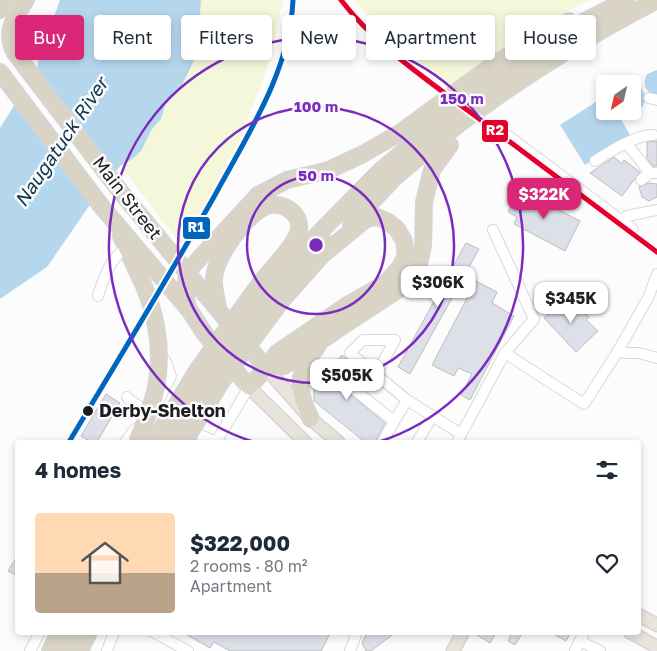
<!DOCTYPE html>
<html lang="en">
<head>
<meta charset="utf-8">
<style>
  :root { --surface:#fff; --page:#f6f6f7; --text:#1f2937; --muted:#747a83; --accent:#db2777 }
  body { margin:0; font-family:"Golos Text",sans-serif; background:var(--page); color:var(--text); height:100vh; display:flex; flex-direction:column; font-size:19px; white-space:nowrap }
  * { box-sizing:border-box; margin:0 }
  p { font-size:16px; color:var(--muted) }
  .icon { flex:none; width:28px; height:28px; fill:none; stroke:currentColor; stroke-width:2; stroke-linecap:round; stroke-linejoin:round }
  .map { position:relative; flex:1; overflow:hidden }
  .side { position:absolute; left:15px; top:440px; width:626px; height:195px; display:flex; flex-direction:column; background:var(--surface); border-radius:5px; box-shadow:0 2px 8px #0003 }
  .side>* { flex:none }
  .top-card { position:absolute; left:15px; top:15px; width:628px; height:45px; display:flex; gap:10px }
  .needle { width:32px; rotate:214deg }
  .tools { position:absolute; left:596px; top:75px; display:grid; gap:10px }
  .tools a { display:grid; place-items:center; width:45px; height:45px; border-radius:5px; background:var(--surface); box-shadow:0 2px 8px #0003; font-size:25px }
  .price { position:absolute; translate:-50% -42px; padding:0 11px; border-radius:10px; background:#fff; color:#222; font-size:16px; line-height:32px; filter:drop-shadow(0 1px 2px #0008) }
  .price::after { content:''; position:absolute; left:50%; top:30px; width:15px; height:11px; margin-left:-8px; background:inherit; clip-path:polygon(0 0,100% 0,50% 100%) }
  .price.selected { background:var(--accent); color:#fff }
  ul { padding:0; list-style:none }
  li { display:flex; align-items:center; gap:15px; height:125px; padding:0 20px }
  li span { display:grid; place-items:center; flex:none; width:140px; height:100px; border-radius:5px; color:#555 }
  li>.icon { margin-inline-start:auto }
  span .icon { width:60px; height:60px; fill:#fffc; stroke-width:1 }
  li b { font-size:21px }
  h2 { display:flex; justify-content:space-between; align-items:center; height:60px; padding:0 20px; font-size:21px }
  .pill { padding:0 18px; border-radius:5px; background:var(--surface); box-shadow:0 2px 8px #0003; font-size:18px; line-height:45px }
  .pill.selected { background:var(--accent); color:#fff }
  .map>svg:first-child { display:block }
  .green { fill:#f5f7da }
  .water { fill:#b5d7ee }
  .pier { fill:#fcfcfc }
  .building { fill:#dde0e9; stroke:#bcbdbe }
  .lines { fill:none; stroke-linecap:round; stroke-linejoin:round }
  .minor-casing { stroke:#d8d8da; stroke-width:12 }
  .major-casing { stroke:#d5d5d6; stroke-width:15 }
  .highway-casing { stroke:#d5d5d6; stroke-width:18 }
  .minor { stroke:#fff; stroke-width:10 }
  .major { stroke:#e8e4dc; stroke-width:12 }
  .highway { stroke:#d9d4c5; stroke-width:15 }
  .rail-casing { stroke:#cacacb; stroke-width:4.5 }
  .rail { stroke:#fbfbfd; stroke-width:2.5; stroke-dasharray:8; stroke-linecap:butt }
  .highway-bridge-casing { stroke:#d5d5d6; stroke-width:18; stroke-linecap:butt }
  .highway-bridge { stroke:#d9d4c5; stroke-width:15 }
  .rail-1-casing { stroke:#fbfbfd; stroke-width:9 }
  .rail-2-casing { stroke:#fbfbfd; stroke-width:9 }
  .rail-1 { stroke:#0065bd; stroke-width:5 }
  .rail-2 { stroke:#e4002b; stroke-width:5 }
  .ring { fill:none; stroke:#7b2cbf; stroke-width:2.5 }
  .stop-dot { fill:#1b1c1f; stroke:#fbfbfd; stroke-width:2 }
  .labels { text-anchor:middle; stroke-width:5; stroke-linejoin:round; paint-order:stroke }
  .street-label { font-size:18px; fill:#1b1c1f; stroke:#fbfbfd }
  .stop-label { font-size:18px; font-weight:bold; fill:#1b1c1f; stroke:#fbfbfd; text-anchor:start }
  .water-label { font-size:19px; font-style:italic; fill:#0e364d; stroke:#fbfbfd }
  .centre { fill:#7b2cbf; stroke:#fbfbfd; stroke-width:2.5 }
  .ring-label { font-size:15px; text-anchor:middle; font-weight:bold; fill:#7b2cbf; stroke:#fbfbfd; stroke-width:5; stroke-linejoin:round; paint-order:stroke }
  .line-badge { stroke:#fbfbfd; stroke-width:2 }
  .badge-label { font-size:14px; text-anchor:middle; font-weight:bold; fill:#fff }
</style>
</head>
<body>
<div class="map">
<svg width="657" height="651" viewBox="0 0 657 651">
  <rect width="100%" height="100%" fill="#fcfcfc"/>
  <!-- green -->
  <g class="green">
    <polygon points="201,0 283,0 271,58 239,141 183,244 178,241 120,165 132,159 141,151 152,129 161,119 167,99 180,89 198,52 206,34 208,21 200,14"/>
    <polygon points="354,0 590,0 530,31 450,86 385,34"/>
  </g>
  <!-- water -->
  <g class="water">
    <polygon points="60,0 201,0 200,14 208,21 206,34 188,73 180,89 167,99 161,119 152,129 141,151 132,159 120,166 87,209 47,267 0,299 0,128 37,69 39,58"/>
    <path d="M 657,70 L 657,95 C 645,94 642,83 647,74 Z"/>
    <path d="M 633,85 C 644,87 648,97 643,106 L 633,111 Z"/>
    <polygon points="605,96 605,111 616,111 630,135 585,165 560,125"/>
  </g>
  <!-- pier -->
  <polygon class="pier" points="35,69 116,174 92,206 13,103"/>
  <!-- building -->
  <g class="building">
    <polygon points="657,141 657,166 653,166 647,158 647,142"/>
    <polygon points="614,157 622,164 624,160 640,172 622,196 590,173"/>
    <polygon points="649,183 657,184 657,197 649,201 642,197 639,187"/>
    <polygon points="520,190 580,221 565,251 514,224 517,217 508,212"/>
    <polygon points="466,243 479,249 410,374 398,367"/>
    <polygon points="476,281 497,292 492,303 514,316 470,400 461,395 472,374 458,368 454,376 432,365"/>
    <polygon points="565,297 571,304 574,301 589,317 586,320 598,331 576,352 544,318"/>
    <polygon points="342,355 364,373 356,383 352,381 347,383 346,391 385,423 375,442 365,442 314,401 314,390"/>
    <polygon points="106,394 120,403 97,442 91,442 81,436"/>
    <polygon points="18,555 18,576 8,571"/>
    <polygon points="182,632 331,632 321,651 230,651 214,642 210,648"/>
    <polygon points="367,632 396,632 371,651 366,651 362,643"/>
    <polygon points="472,632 490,632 495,635 490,643"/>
    <polygon points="512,632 523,632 515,645 508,641"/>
    <polygon points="550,632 571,632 566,641"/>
  </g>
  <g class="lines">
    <!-- minor casing -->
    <g class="minor-casing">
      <g id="minor">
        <polyline points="649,98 657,100"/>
        <polyline points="503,132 633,229"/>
        <polyline points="627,144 650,173"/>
        <path d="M 595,161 C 609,152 637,134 653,135"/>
        <polyline points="641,180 650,173 657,173"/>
        <polyline points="623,222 627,216 657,210"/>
        <path d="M 98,296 C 103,280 110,257 126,249"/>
        <polyline points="618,351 625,353 639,353 657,358"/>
        <polyline points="505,353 584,404 618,351 649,296 657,274"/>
        <polyline points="156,354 165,360 171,376 156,405"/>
        <polyline points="376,374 395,340 363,340 350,353 407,400 382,442"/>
        <polyline points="352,388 394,421"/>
        <path d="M 127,397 C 136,409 199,434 216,442"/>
        <polyline points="407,400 461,434"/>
        <polyline points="125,442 134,430 145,423"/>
        <polyline points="216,442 249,387"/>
        <polyline points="417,442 432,417"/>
        <polyline points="457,442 505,353 534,319 493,230"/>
        <polyline points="153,632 188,651"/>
        <polyline points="580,641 600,651"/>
        <polyline points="30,651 40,632"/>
        <polyline points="107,651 114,632"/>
        <polyline points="350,651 357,632"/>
        <polyline points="575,651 584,632"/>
      </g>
    </g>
    <!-- major casing -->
    <g class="major-casing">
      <g id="major">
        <polyline points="266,368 311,419 338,442"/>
        <polyline points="249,387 305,442"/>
        <polyline points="639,615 657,625"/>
        <polyline points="630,632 657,647"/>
        <polyline points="453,651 463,632"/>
      </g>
    </g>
    <!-- highway casing -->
    <g class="highway-casing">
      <g id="highway">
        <path d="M 26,0 C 15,17 3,32 15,53 L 120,191 L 266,368"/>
        <polyline points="0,10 6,0"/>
        <polyline points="486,70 533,39 569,21"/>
        <polyline points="0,72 102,207 190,311 205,334 249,387 266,368 277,353 349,304 386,283 400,267 406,256 404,241 397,229 387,221 377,217 366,219 326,252"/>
        <polyline points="493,81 583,22 626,0"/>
        <path d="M 501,94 C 551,59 603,28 657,0"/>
        <polyline points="351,224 395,177 443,137"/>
        <polyline points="121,236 137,271"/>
        <polyline points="271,289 316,236 379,172 422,136"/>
        <polyline points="283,299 332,244"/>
        <polyline points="188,308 185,292 187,272 258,195 287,180 329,170 363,154 401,132"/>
        <path d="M 218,308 C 217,299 213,288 214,278 C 216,256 244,218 264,207 C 279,199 305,213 298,233 C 292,249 272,268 261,282"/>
        <polyline points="266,368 284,366 341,327 407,284 419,265 423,246 424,202 432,170 450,145"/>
        <path d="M 311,419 C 296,389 296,374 317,347"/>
        <polyline points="50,651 59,632"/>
        <polyline points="62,651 71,632"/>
        <polyline points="80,651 89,632"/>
      </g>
    </g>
    <!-- minor -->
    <use href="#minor" class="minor"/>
    <!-- major -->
    <use href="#major" class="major"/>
    <!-- highway -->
    <use href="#highway" class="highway"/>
    <!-- rail casing -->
    <g class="rail-casing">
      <path id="rail" d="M 341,0 C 375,45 429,81 474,115 C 535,160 596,206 657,252"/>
    </g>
    <!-- rail -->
    <use href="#rail" class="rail"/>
    <!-- highway-bridge casing -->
    <g class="highway-bridge-casing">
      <g id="highway-bridge">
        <polyline points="401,132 486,70"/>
        <polyline points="422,136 493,81"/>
        <polyline points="443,137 459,124 501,94"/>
        <path d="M 137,271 C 155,306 164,348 156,387 C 152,407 144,425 137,442"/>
        <polyline points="154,442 198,369 261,282"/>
        <path d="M 166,442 C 198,389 232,338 271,289"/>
        <polyline points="184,442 222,381 283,299"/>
      </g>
    </g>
    <!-- highway-bridge -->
    <use href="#highway-bridge" class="highway-bridge"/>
    <!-- rail-1 casing -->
    <g class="rail-1-casing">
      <path id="rail-1" d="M 69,442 C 118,360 168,278 215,195 C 248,134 290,71 293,0"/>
    </g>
    <!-- rail-2 casing -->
    <g class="rail-2-casing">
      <path id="rail-2" d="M 341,0 C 375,45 429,81 474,115 C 535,160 596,206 657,252"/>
    </g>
    <!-- rail-1 -->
    <use href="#rail-1" class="rail-1"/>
    <!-- rail-2 -->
    <use href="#rail-2" class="rail-2"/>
  </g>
  <!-- distance rings -->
  <g class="ring">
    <circle cx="316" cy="245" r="69"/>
    <circle cx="316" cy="245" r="138"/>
    <path d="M254 442A207 207 0 1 1 378 442"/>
  </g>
  <!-- markers -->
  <circle class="stop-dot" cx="88" cy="411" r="6"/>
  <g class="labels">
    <!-- street labels -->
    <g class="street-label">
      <text transform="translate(127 198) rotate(52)" y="6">Main Street</text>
    </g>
    <!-- stop labels -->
    <g class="stop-label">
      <text x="99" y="417">Derby-Shelton</text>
    </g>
    <!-- water labels -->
    <g class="water-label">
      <text transform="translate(61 142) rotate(-56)" y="7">Naugatuck River</text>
    </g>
  </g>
  <circle cx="316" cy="245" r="8" class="centre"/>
  <g class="ring-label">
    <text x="462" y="104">150 m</text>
    <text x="316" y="112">100 m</text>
    <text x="316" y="181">50 m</text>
  </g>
  <g class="line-badge">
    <rect x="481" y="119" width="28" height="24" rx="5" fill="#e4002b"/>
    <rect x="182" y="216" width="29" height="24" rx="5" fill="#0065bd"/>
  </g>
  <g class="badge-label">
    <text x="495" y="135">R2</text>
    <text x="196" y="232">R1</text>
  </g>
</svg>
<div class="tools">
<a><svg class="needle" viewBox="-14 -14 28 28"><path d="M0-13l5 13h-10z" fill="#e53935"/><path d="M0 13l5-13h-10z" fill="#747a83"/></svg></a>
</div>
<b class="price selected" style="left:544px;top:220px">$322K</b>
<b class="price" style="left:438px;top:308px">$306K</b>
<b class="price" style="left:571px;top:324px">$345K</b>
<b class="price" style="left:347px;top:401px">$505K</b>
<div class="top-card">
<a class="pill selected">Buy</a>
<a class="pill">Rent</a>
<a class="pill">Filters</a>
<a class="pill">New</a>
<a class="pill">Apartment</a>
<a class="pill">House</a>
</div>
<section class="side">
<h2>4 homes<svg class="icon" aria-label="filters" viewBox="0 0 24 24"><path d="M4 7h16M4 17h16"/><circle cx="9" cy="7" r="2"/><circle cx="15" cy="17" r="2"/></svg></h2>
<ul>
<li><span style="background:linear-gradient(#ffd9b3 60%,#b9a48a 0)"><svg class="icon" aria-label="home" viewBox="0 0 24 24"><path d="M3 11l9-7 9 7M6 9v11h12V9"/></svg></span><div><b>$322,000</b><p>2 rooms · 80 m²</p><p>Apartment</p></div><svg class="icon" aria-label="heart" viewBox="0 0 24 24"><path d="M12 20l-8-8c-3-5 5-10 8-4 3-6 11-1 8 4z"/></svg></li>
</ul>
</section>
</div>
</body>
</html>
